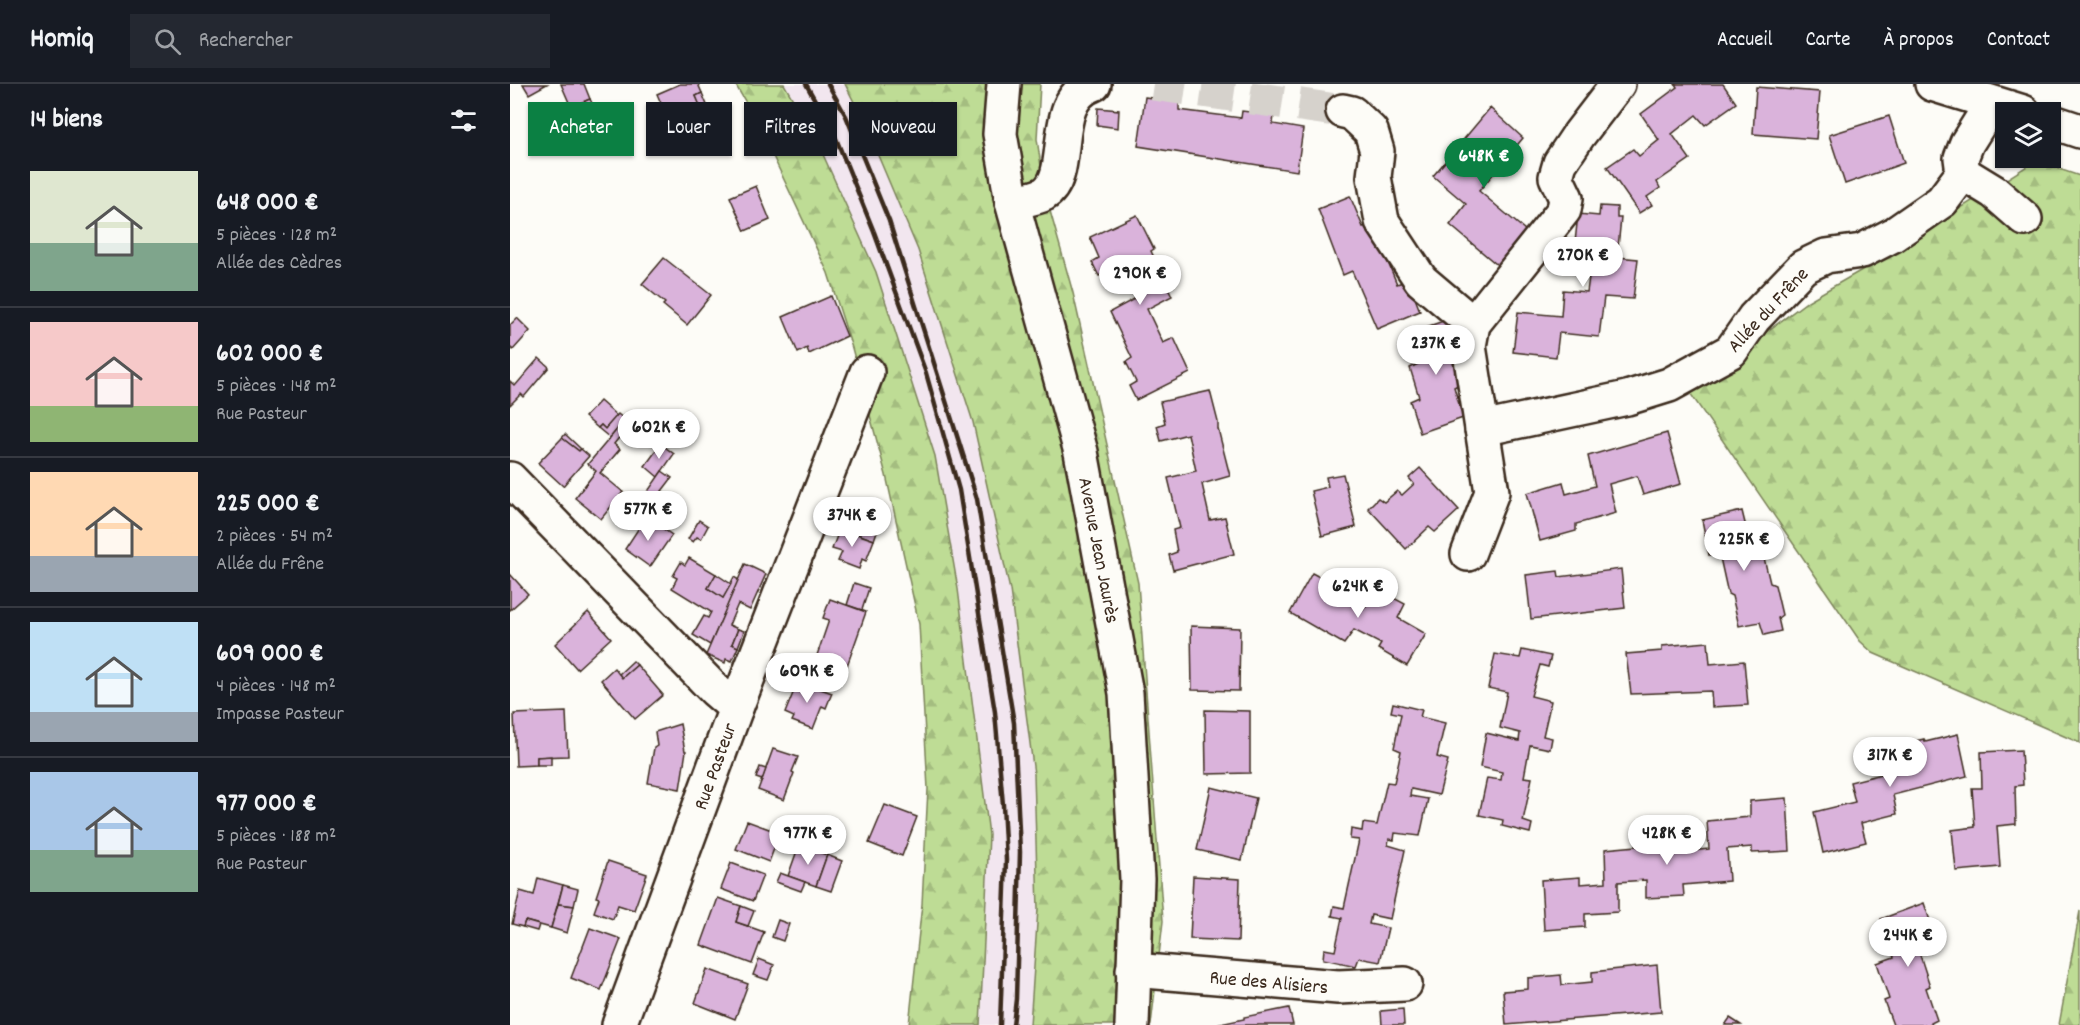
<!DOCTYPE html>
<html lang="fr">
<head>
<meta charset="utf-8">
<style>
  :root { --surface:#171b24; --page:#242831; --text:#f1f3f6; --muted:#9ea1a6; --line:#363941; --accent:#0b8043 }
  body { margin:0; font-family:Dekko,sans-serif; background:var(--page); color:var(--text); height:100vh; display:flex; flex-direction:column; font-size:22px; white-space:nowrap }
  * { box-sizing:border-box; margin:0 }
  p { font-size:20px; color:var(--muted) }
  .icon { flex:none; width:33px; height:33px; fill:none; stroke:currentColor; stroke-width:2; stroke-linecap:round; stroke-linejoin:round }
  .map { position:relative; flex:1; overflow:hidden }
  .sheet { display:flex; flex-direction:column; background:var(--surface); width:510px }
  .sheet>* { flex:none }
  .hud { position:absolute; left:18px; top:18px; width:570px; height:54px; display:flex; gap:12px }
  .fabs { position:absolute; left:1485px; top:18px; display:grid; gap:12px }
  .fabs a { display:grid; place-items:center; width:66px; height:66px; border-radius:0px; background:var(--surface); box-shadow:0 2px 4px #0004; font-size:30px }
  .price { position:absolute; translate:-50% -51px; padding:0 14px; border-radius:21px; background:#fff; color:#222; font-size:20px; line-height:39px; filter:drop-shadow(0 2px 3px #0008) }
  .price::after { content:''; position:absolute; left:50%; top:36px; width:18px; height:14px; margin-left:-9px; background:inherit; clip-path:polygon(0 0,100% 0,50% 100%) }
  .price.selected { background:var(--accent); color:#fff }
  ul { padding:0; list-style:none }
  li { display:flex; align-items:center; gap:18px; height:150px; padding:0 30px }
  li+li { border-top:2px solid var(--line) }
  li span { display:grid; place-items:center; flex:none; width:168px; height:120px; border-radius:0px; color:#555 }
  li>.icon { margin-inline-start:auto }
  span .icon { width:72px; height:72px; fill:#fffc; stroke-width:1 }
  li b { font-size:26px }
  h2 { display:flex; justify-content:space-between; align-items:center; height:72px; padding:0 30px; font-size:26px }
  .chip { padding:0 21px; border-radius:0px; background:var(--surface); box-shadow:0 2px 4px #0004; font-size:21px; line-height:54px }
  .chip.selected { background:var(--accent); color:#fff }
  header { display:flex; align-items:center; gap:36px; box-sizing:border-box; height:84px; padding:0 30px; background:var(--surface); border-bottom:2px solid var(--line) }
  header strong { font-size:28px }
  nav { display:flex; gap:33px; margin-inline-start:auto; font-size:21px }
  .search { width:420px; height:54px; background:var(--page); display:flex; align-items:center; gap:15px; box-sizing:border-box; padding:0 21px; border-radius:0px; color:var(--muted); font-size:22px }
  main { display:flex; flex:1; min-height:0 }
  .map>svg:first-child { display:block }
  .built { fill:#f2e6ef }
  .forest { fill:url(#forest-firs); stroke:#7c835a; stroke-width:1.5 }
  .building { fill:#dab3db; stroke:#3b2a1e; stroke-width:1.5 }
  .lines { fill:none; stroke-linecap:round; stroke-linejoin:round }
  .minor-tunnel { stroke:#d6d2cc; stroke-width:33; stroke-dasharray:33 16; stroke-linecap:butt }
  .minor-casing { stroke:#3b2a1e; stroke-width:38 }
  .tertiary-casing { stroke:#3b2a1e; stroke-width:38 }
  .minor { stroke:#fdfcf7; stroke-width:33 }
  .tertiary { stroke:#fdfcf7; stroke-width:33 }
  .rail { stroke:#3b2a1e; stroke-width:4.5 }
  .labels { text-anchor:middle; stroke-width:6; stroke-linejoin:round; paint-order:stroke }
  .street-label { font-size:20px; fill:#3b2a1e; stroke:#fdfcf7 }
</style>
</head>
<body>
<header>
<strong>Homiq</strong>
<div class="search"><svg class="icon" aria-label="search" viewBox="0 0 24 24"><circle cx="10" cy="10" r="6"/><path d="M15 15l6 6"/></svg>Rechercher</div>
<nav><a>Accueil</a><a>Carte</a><a>À propos</a><a>Contact</a></nav>
</header>
<main>
<section class="sheet">
<h2>14 biens<svg class="icon" aria-label="filters" viewBox="0 0 24 24"><path d="M4 7h16M4 17h16"/><circle cx="9" cy="7" r="2"/><circle cx="15" cy="17" r="2"/></svg></h2>
<ul>
<li><span style="background:linear-gradient(#dfe7d0 60%,#7fa58c 0)"><svg class="icon" aria-label="home" viewBox="0 0 24 24"><path d="M3 11l9-7 9 7M6 9v11h12V9"/></svg></span><div><b>648 000 €</b><p>5 pièces · 128 m²</p><p>Allée des Cèdres</p></div></li>
<li><span style="background:linear-gradient(#f6c9c9 70%,#8fb573 0)"><svg class="icon" aria-label="home" viewBox="0 0 24 24"><path d="M3 11l9-7 9 7M6 9v11h12V9"/></svg></span><div><b>602 000 €</b><p>5 pièces · 148 m²</p><p>Rue Pasteur</p></div></li>
<li><span style="background:linear-gradient(#ffd9b3 70%,#9aa5b1 0)"><svg class="icon" aria-label="home" viewBox="0 0 24 24"><path d="M3 11l9-7 9 7M6 9v11h12V9"/></svg></span><div><b>225 000 €</b><p>2 pièces · 54 m²</p><p>Allée du Frêne</p></div></li>
<li><span style="background:linear-gradient(#bfe0f5 75%,#9aa5b1 0)"><svg class="icon" aria-label="home" viewBox="0 0 24 24"><path d="M3 11l9-7 9 7M6 9v11h12V9"/></svg></span><div><b>609 000 €</b><p>4 pièces · 148 m²</p><p>Impasse Pasteur</p></div></li>
<li><span style="background:linear-gradient(#a9c7e8 65%,#7fa58c 0)"><svg class="icon" aria-label="home" viewBox="0 0 24 24"><path d="M3 11l9-7 9 7M6 9v11h12V9"/></svg></span><div><b>977 000 €</b><p>5 pièces · 188 m²</p><p>Rue Pasteur</p></div></li>
</ul>
</section>
<div class="map">
<svg width="1570" height="941" viewBox="0 0 1570 941">
  <defs>
    <pattern id="forest-firs" width="22" height="20" patternUnits="userSpaceOnUse" patternTransform="scale(1.5)"><rect width="22" height="20" fill="#bedc95"/><path d="M5 1l3.5 6h-7zM16 11l3.5 6h-7z" fill="#a4bd80"/></pattern>
  </defs>
  <rect width="100%" height="100%" fill="#fdfcf7"/>
  <filter id="ink" filterUnits="userSpaceOnUse"><feTurbulence type="fractalNoise" baseFrequency=".0167" numOctaves="2"/><feDisplacementMap in="SourceGraphic" scale="12" xChannelSelector="R" yChannelSelector="G"/><feConvolveMatrix kernelMatrix="1 2 1 2 8 2 1 2 1" color-interpolation-filters="sRGB"/></filter>
  <g filter="url(#ink)">
    <!-- built -->
    <polygon class="built" points="274,0 335,0 353,36 408,166 463,338 500,506 524,690 528,825 520,941 470,941 479,751 448,505"/>
    <!-- forest -->
    <g class="forest">
      <polygon points="225,0 274,0 306,55 366,188 425,372 448,505 479,751 470,941 399,941 412,820 418,705 409,540 376,391 342,264 318,189 245,34"/>
      <polygon points="335,0 530,0 527,55 535,109 563,209 628,499 653,837 641,941 520,941 528,825 524,690 500,506 463,338 408,166 353,36"/>
      <polygon points="1525,77 1570,92 1570,659 1363,569 1350,557 1178,306 1298,217 1364,179"/>
      <polygon points="1570,827 1570,941 1549,941"/>
    </g>
    <!-- building -->
    <g class="building">
      <polygon points="13,0 37,0 19,10"/>
      <polygon points="51,0 74,0 80,15 61,23"/>
      <polygon points="170,0 188,0 192,9 186,12 201,40 167,56 147,10"/>
      <polygon points="1165,0 1213,0 1226,19 1195,41 1186,31 1162,50 1180,75 1147,98 1150,104 1137,113 1142,121 1129,129 1097,83 1123,65 1129,72 1149,56 1131,30 1167,3"/>
      <polygon points="1246,3 1310,8 1306,55 1243,50"/>
      <polygon points="192,9 197,21 191,24 186,12"/>
      <polygon points="635,13 669,18 669,26 731,34 732,27 764,31 763,40 793,45 787,87 628,62"/>
      <polygon points="80,15 92,40 75,55 61,23"/>
      <polygon points="588,24 609,26 608,44 587,41"/>
      <polygon points="980,24 1013,54 969,107 1021,151 992,185 940,141 956,120 923,92"/>
      <polygon points="1379,32 1394,79 1335,100 1319,51"/>
      <polygon points="246,102 260,136 235,147 220,113"/>
      <polygon points="840,112 853,143 862,140 887,200 898,196 910,227 867,245 842,187 833,191 808,125"/>
      <polygon points="1090,122 1107,123 1107,134 1111,134 1107,173 1128,175 1123,215 1094,213 1089,253 1049,249 1046,273 1003,268 1008,228 1051,232 1053,206 1077,208 1082,170 1064,168 1068,130 1089,132"/>
      <polygon points="627,131 644,165 641,167 662,212 637,225 653,259 664,254 680,289 626,316 619,302 626,298 616,278 622,274 600,228 628,213 612,181 589,192 582,178 589,174 580,153"/>
      <polygon points="154,174 201,211 177,241 153,221 155,219 132,200"/>
      <polygon points="321,212 337,252 299,270 297,264 288,269 273,233"/>
      <polygon points="7,234 20,247 3,266 0,263 0,241"/>
      <polygon points="942,234 951,265 943,269 952,299 944,303 953,334 910,349 900,317 909,313 900,284 908,280 899,249"/>
      <polygon points="29,274 39,283 14,313 11,310 0,321 0,297 5,302"/>
      <polygon points="700,307 708,338 708,345 720,392 692,400 700,436 715,433 724,470 663,486 659,471 667,468 663,446 670,444 658,394 686,387 678,350 651,357 647,342 655,339 650,318"/>
      <polygon points="90,317 107,332 95,345 91,341 88,344 75,333"/>
      <polygon points="108,330 115,336 100,354 88,344 91,341 95,345"/>
      <polygon points="115,336 120,340 104,360 110,365 90,389 113,408 91,435 65,414 86,387 78,380"/>
      <polygon points="1157,349 1171,400 1133,411 1127,392 1099,400 1106,429 1066,440 1066,447 1030,457 1017,409 1053,398 1056,410 1085,402 1078,372"/>
      <polygon points="55,350 71,365 69,367 52,354"/>
      <polygon points="52,354 69,367 71,365 79,372 53,402 28,379"/>
      <polygon points="151,360 164,370 148,393 135,382"/>
      <polygon points="910,384 949,426 925,448 919,443 896,465 858,424 868,414 874,418 887,407 892,411 904,400 899,394"/>
      <polygon points="152,387 162,394 152,407 159,414 151,426 134,413"/>
      <polygon points="833,390 846,443 812,452 801,407 818,403 816,393"/>
      <polygon points="349,419 370,427 366,435 371,436 364,456 330,444 337,424 345,427"/>
      <polygon points="1232,427 1240,460 1250,457 1260,499 1265,501 1272,531 1268,534 1271,547 1254,551 1250,538 1229,542 1222,512 1218,510 1209,469 1199,471 1192,436"/>
      <polygon points="136,433 162,451 140,483 115,465"/>
      <polygon points="189,436 198,442 191,455 187,453 183,458 178,455"/>
      <polygon points="330,444 364,456 356,477 352,475 349,485 328,477 332,468 322,465"/>
      <polygon points="179,474 206,490 198,504 213,514 224,493 229,496 200,561 183,551 194,532 198,534 201,528 162,504 167,494 163,492 171,478 175,481"/>
      <polygon points="235,480 256,490 240,526 228,520 219,541 228,545 222,560 228,563 222,577 216,575 215,579 196,571"/>
      <polygon points="1111,485 1115,524 1021,535 1016,491 1048,487 1049,493"/>
      <polygon points="802,489 832,505 828,512 853,526 867,505 895,520 888,534 916,550 897,582 868,565 871,560 844,546 834,560 780,529"/>
      <polygon points="0,490 18,510 0,526"/>
      <polygon points="206,490 221,500 213,514 198,504"/>
      <polygon points="344,499 359,504 352,526 337,521"/>
      <polygon points="320,515 356,528 333,593 303,583 319,536 313,534"/>
      <polygon points="78,528 101,554 67,585 45,560"/>
      <polygon points="681,542 730,544 729,607 682,606"/>
      <polygon points="228,545 234,547 228,563 222,560"/>
      <polygon points="1198,558 1200,580 1234,577 1238,621 1202,623 1201,607 1121,610 1116,570 1152,567 1152,562"/>
      <polygon points="1012,566 1041,572 1038,583 1030,581 1021,612 1041,617 1033,652 1042,654 1040,665 1020,661 1014,693 1022,694 1013,737 1022,740 1020,749 992,742 993,736 969,731 977,694 991,696 992,688 970,683 976,649 1009,657 1010,649 990,644 997,608 978,604 985,570 1010,574"/>
      <polygon points="123,577 127,581 112,594 109,590"/>
      <polygon points="127,581 153,611 125,635 91,596 104,584 112,594"/>
      <polygon points="288,597 322,609 316,624 312,622 303,645 282,637 284,633 275,629"/>
      <polygon points="883,619 912,626 910,633 935,639 927,673 938,676 929,711 901,705 900,712 918,715 910,752 885,749 884,756 879,755 878,761 895,766 880,835 861,831 859,840 878,844 870,878 849,874 846,882 813,875 814,865 825,867 832,834 822,832 824,822 834,824 849,756 840,755 841,745 852,747 853,739 867,741 877,698 884,699 891,667 884,664 891,630 881,628"/>
      <polygon points="695,626 740,627 740,689 696,690"/>
      <polygon points="56,628 58,672 27,673 27,681 6,682 4,630"/>
      <polygon points="170,640 175,667 176,667 170,705 138,699 144,664 147,662 145,648"/>
      <polygon points="1448,650 1457,692 1383,711 1387,730 1351,739 1356,758 1313,769 1304,728 1345,718 1340,698 1376,689 1370,666 1414,655 1415,658"/>
      <polygon points="263,665 288,673 282,688 284,689 274,716 248,706"/>
      <polygon points="1511,666 1513,701 1505,702 1506,740 1487,742 1490,783 1446,787 1442,746 1465,743 1462,704 1472,704 1471,668"/>
      <polygon points="41,672 41,681 27,681 27,673"/>
      <polygon points="250,683 256,685 252,696 246,694"/>
      <polygon points="701,703 746,714 732,776 687,766"/>
      <polygon points="1277,714 1280,767 1242,769 1242,763 1217,765 1219,797 1173,801 1174,812 1136,814 1136,796 1108,798 1108,828 1075,830 1075,843 1034,846 1031,796 1070,793 1070,800 1096,798 1095,765 1169,758 1170,768 1199,765 1197,737 1240,733 1240,717"/>
      <polygon points="375,721 407,733 392,772 359,759"/>
      <polygon points="237,737 270,749 259,778 226,765"/>
      <polygon points="289,761 317,771 306,802 278,792"/>
      <polygon points="317,771 332,777 321,807 306,802"/>
      <polygon points="98,777 137,790 124,826 108,821 103,835 84,828 89,814 86,813"/>
      <polygon points="221,779 253,791 243,817 211,805"/>
      <polygon points="270,789 295,798 291,807 266,798"/>
      <polygon points="683,792 730,795 728,857 680,855"/>
      <polygon points="28,794 53,801 41,844 15,837 13,843 2,840 10,807 24,811"/>
      <polygon points="53,801 68,805 64,822 48,820"/>
      <polygon points="208,814 231,822 226,838 254,848 242,880 191,861"/>
      <polygon points="1414,819 1427,857 1408,865 1420,902 1416,904 1427,936 1421,939 1422,941 1383,941 1374,917 1379,915 1367,879 1384,873 1371,835"/>
      <polygon points="48,820 64,822 57,849 41,844"/>
      <polygon points="231,822 244,827 238,842 226,838"/>
      <polygon points="268,836 279,840 273,857 262,853"/>
      <polygon points="15,837 29,841 27,847 13,843"/>
      <polygon points="80,844 111,855 91,906 61,894"/>
      <polygon points="249,875 264,881 258,896 243,891"/>
      <polygon points="1147,881 1151,928 996,941 993,907 1018,905 1018,894 1051,891 1052,901 1082,898 1082,888"/>
      <polygon points="197,885 238,900 225,935 185,919"/>
      <polygon points="779,924 783,941 706,941 734,935 734,933"/>
      <polygon points="893,925 894,941 872,941 871,927"/>
      <polygon points="1220,934 1231,941 1215,941"/>
    </g>
    <g class="lines">
      <!-- minor-tunnel -->
      <polyline class="minor-tunnel" points="643,0 833,27"/>
      <!-- minor casing -->
      <g class="minor-casing">
        <g id="minor">
          <polyline points="494,0 490,50 502,118 571,368 616,609 627,795 622,941"/>
          <polyline points="1482,19 1457,59 1451,74 1453,89 1484,108 1515,135"/>
          <polyline points="833,27 842,29 861,47 867,67 864,93 872,137 911,196 963,240"/>
          <path d="M 502,118 C 512,116 525,115 534,110 C 565,91 537,16 584,0"/>
          <polyline points="972,345 1117,314 1159,301 1221,267 1244,234 1293,183 1316,172 1352,167 1383,151 1432,117 1453,89"/>
          <polyline points="0,395 205,606 226,624 109,941"/>
          <polyline points="958,470 982,408 959,262 963,240 1054,126 1056,114 1046,93 1050,79 1068,52 1108,0"/>
          <polyline points="226,624 357,288"/>
          <polyline points="623,886 828,903 895,900"/>
        </g>
      </g>
      <!-- tertiary casing -->
      <g class="tertiary-casing">
        <g id="tertiary">
          <polyline points="1422,0 1513,28"/>
          <polyline points="1540,37 1570,47"/>
        </g>
      </g>
      <!-- minor -->
      <use href="#minor" class="minor"/>
      <!-- tertiary -->
      <use href="#tertiary" class="tertiary"/>
      <!-- rail -->
      <g class="rail">
        <polyline points="296,0 325,52 364,148 416,289 449,406 485,628 493,721 496,776 490,941"/>
        <polyline points="318,0 336,32 379,137 467,415 504,639 510,768 506,915 503,941"/>
      </g>
    </g>
  </g>
  <g class="labels">
    <!-- street labels -->
    <g class="street-label">
      <text transform="translate(1257 225) rotate(-47)" y="7">Allée du Frêne</text>
      <text transform="translate(590 466) rotate(79)" y="7">Avenue Jean Jaurès</text>
      <text transform="translate(204 682) rotate(-70)" y="7">Rue Pasteur</text>
      <text transform="translate(759 897) rotate(5)" y="7">Rue des Alisiers</text>
    </g>
  </g>
</svg>
<div class="fabs">
<a><svg class="icon" aria-label="layers" viewBox="0 0 24 24"><path d="M12 4l9 5-9 5-9-5zM3 14l9 5 9-5"/></svg></a>
</div>
<b class="price selected" style="left:974px;top:105px">648K €</b>
<b class="price" style="left:1073px;top:204px">270K €</b>
<b class="price" style="left:630px;top:222px">290K €</b>
<b class="price" style="left:926px;top:292px">237K €</b>
<b class="price" style="left:149px;top:376px">602K €</b>
<b class="price" style="left:138px;top:458px">577K €</b>
<b class="price" style="left:342px;top:464px">374K €</b>
<b class="price" style="left:1234px;top:488px">225K €</b>
<b class="price" style="left:848px;top:535px">624K €</b>
<b class="price" style="left:297px;top:620px">609K €</b>
<b class="price" style="left:1380px;top:704px">317K €</b>
<b class="price" style="left:298px;top:782px">977K €</b>
<b class="price" style="left:1157px;top:782px">428K €</b>
<b class="price" style="left:1398px;top:884px">244K €</b>
<div class="hud">
<a class="chip selected">Acheter</a>
<a class="chip">Louer</a>
<a class="chip">Filtres</a>
<a class="chip">Nouveau</a>
</div>
</div>
</main>
</body>
</html>
